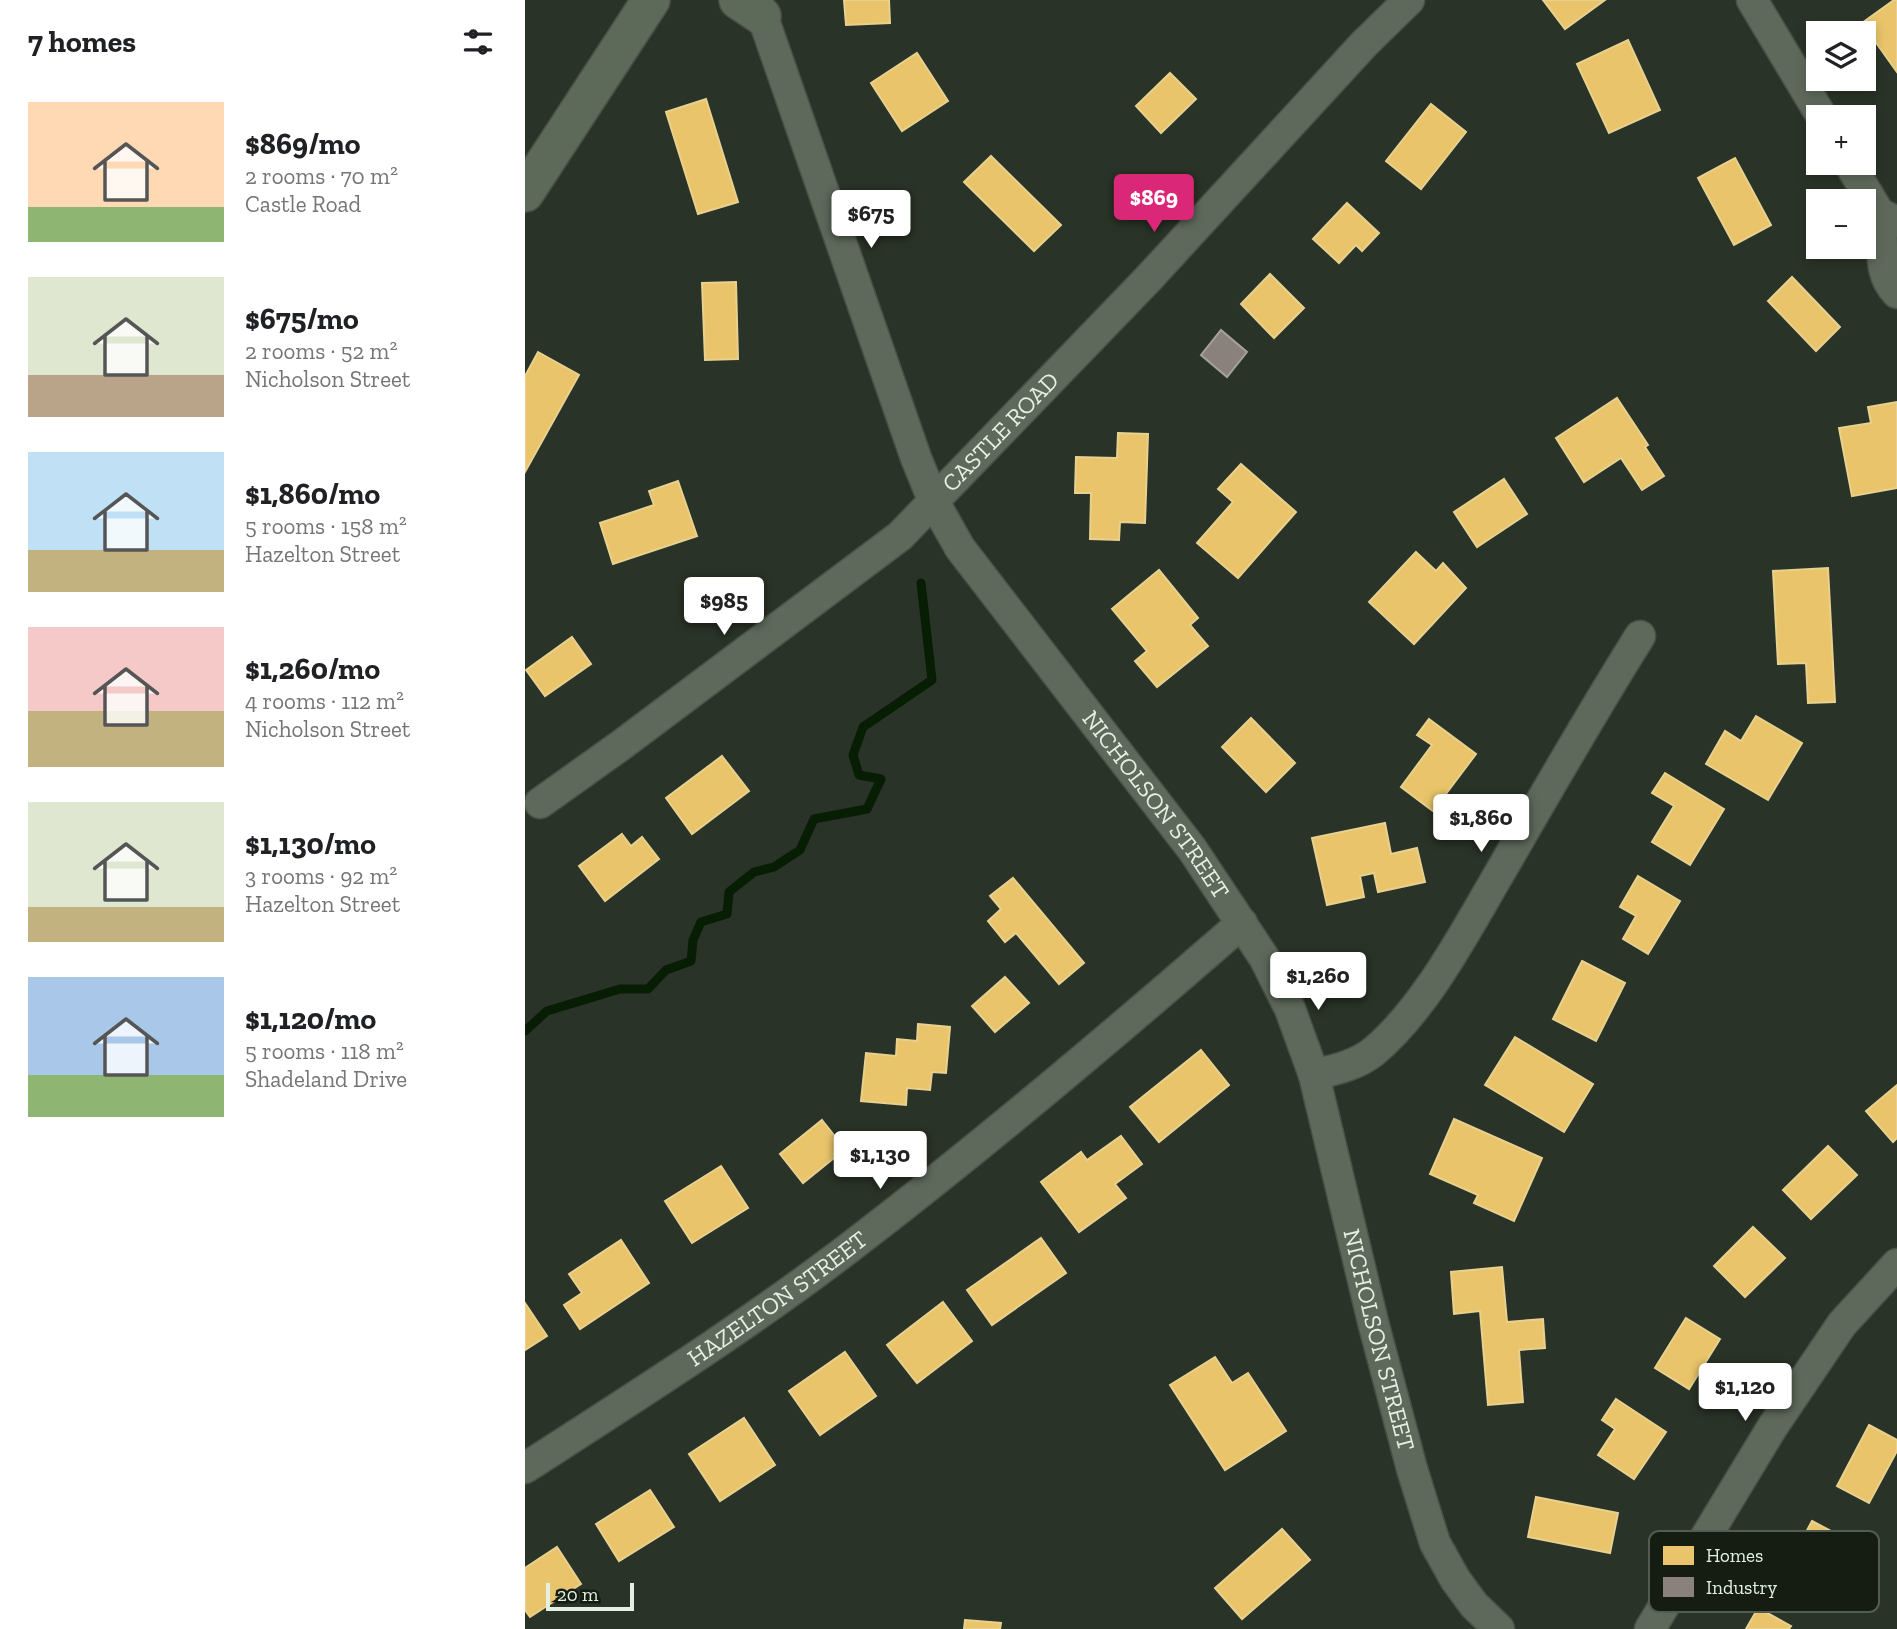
<!DOCTYPE html>
<html lang="en">
<head>
<meta charset="utf-8">
<style>
  :root { --surface:#fff; --page:#f2f2f2; --text:#202124; --muted:#757577; --accent:#db2777 }
  body { margin:0; font-family:"Zilla Slab",serif; background:var(--page); color:var(--text); height:100vh; display:flex; flex-direction:column; font-size:26px; white-space:nowrap }
  * { box-sizing:border-box; margin:0 }
  p { font-size:23px; color:var(--muted) }
  .icon { flex:none; width:38px; height:38px; fill:none; stroke:currentColor; stroke-width:2; stroke-linecap:round; stroke-linejoin:round }
  .map { position:relative; flex:1; overflow:hidden }
  .side { display:flex; flex-direction:column; background:var(--surface); width:525px }
  .side>* { flex:none }
  .fabs { position:absolute; left:1281px; top:21px; display:grid; gap:14px }
  .fabs a { display:grid; place-items:center; width:70px; height:70px; border-radius:0px; background:var(--surface); box-shadow:0 4px 10px #0003; font-size:35px }
  .scale { position:absolute; left:21px; bottom:18px; width:88px; box-sizing:border-box; padding-left:7px; border:4px solid #e4f0e1; border-top:0; font-size:19px; line-height:24px; white-space:nowrap; color:#e4f0e1; -webkit-text-stroke:5px #151d13; paint-order:stroke }
  .price { position:absolute; translate:-50% -60px; padding:0 16px; border-radius:7px; background:#fff; color:#222; font-size:23px; line-height:46px; filter:drop-shadow(0 2px 4px #0008) }
  .price::after { content:''; position:absolute; left:50%; top:42px; width:21px; height:16px; margin-left:-10px; background:inherit; clip-path:polygon(0 0,100% 0,50% 100%) }
  .price.active { background:var(--accent); color:#fff }
  ul { padding:0; list-style:none }
  li { display:flex; align-items:center; gap:21px; height:175px; padding:0 28px }
  li span { display:grid; place-items:center; flex:none; width:196px; height:140px; border-radius:0px; color:#555 }
  li>.icon { margin-inline-start:auto }
  span .icon { width:84px; height:84px; fill:#fffc; stroke-width:1 }
  li b { font-size:30px }
  h2 { display:flex; justify-content:space-between; align-items:center; height:84px; padding:0 28px; font-size:30px }
  main { display:flex; flex:1; min-height:0 }
  .map>svg:first-child { display:block }
  .homes { fill:#e9c46a; stroke:#e8d18e; stroke-width:2 }
  .industry { fill:#8a817c; stroke:#a5a29a; stroke-width:2 }
  .lines { fill:none; stroke-linecap:round; stroke-linejoin:round }
  .stream { stroke:#071e04; stroke-width:9 }
  .minor-casing { stroke:#495046; stroke-width:33 }
  .major-casing { stroke:#495046; stroke-width:40 }
  .minor { stroke:#5e695b; stroke-width:30 }
  .major { stroke:#5d6a59; stroke-width:37 }
  .labels { text-anchor:middle; stroke-width:7; stroke-linejoin:round; paint-order:stroke }
  .street-label { font-size:24px; fill:#e4f0e1; stroke:#151d13 }
  .key { fill:#151d13; stroke:#535c51; stroke-width:2 }
  .key-label { font-size:19px; fill:#e4f0e1 }
</style>
</head>
<body>
<main>
<section class="side">
<h2>7 homes<svg class="icon" aria-label="filters" viewBox="0 0 24 24"><path d="M4 7h16M4 17h16"/><circle cx="9" cy="7" r="2"/><circle cx="15" cy="17" r="2"/></svg></h2>
<ul>
<li><span style="background:linear-gradient(#ffd9b3 75%,#8fb573 0)"><svg class="icon" aria-label="home" viewBox="0 0 24 24"><path d="M3 11l9-7 9 7M6 9v11h12V9"/></svg></span><div><b>$869/mo</b><p>2 rooms · 70 m²</p><p>Castle Road</p></div></li>
<li><span style="background:linear-gradient(#dfe7d0 70%,#b9a48a 0)"><svg class="icon" aria-label="home" viewBox="0 0 24 24"><path d="M3 11l9-7 9 7M6 9v11h12V9"/></svg></span><div><b>$675/mo</b><p>2 rooms · 52 m²</p><p>Nicholson Street</p></div></li>
<li><span style="background:linear-gradient(#bfe0f5 70%,#c2b280 0)"><svg class="icon" aria-label="home" viewBox="0 0 24 24"><path d="M3 11l9-7 9 7M6 9v11h12V9"/></svg></span><div><b>$1,860/mo</b><p>5 rooms · 158 m²</p><p>Hazelton Street</p></div></li>
<li><span style="background:linear-gradient(#f6c9c9 60%,#c2b280 0)"><svg class="icon" aria-label="home" viewBox="0 0 24 24"><path d="M3 11l9-7 9 7M6 9v11h12V9"/></svg></span><div><b>$1,260/mo</b><p>4 rooms · 112 m²</p><p>Nicholson Street</p></div></li>
<li><span style="background:linear-gradient(#dfe7d0 75%,#c2b280 0)"><svg class="icon" aria-label="home" viewBox="0 0 24 24"><path d="M3 11l9-7 9 7M6 9v11h12V9"/></svg></span><div><b>$1,130/mo</b><p>3 rooms · 92 m²</p><p>Hazelton Street</p></div></li>
<li><span style="background:linear-gradient(#a9c7e8 70%,#8fb573 0)"><svg class="icon" aria-label="home" viewBox="0 0 24 24"><path d="M3 11l9-7 9 7M6 9v11h12V9"/></svg></span><div><b>$1,120/mo</b><p>5 rooms · 118 m²</p><p>Shadeland Drive</p></div></li>
</ul>
</section>
<div class="map">
<svg width="1372" height="1629" viewBox="0 0 1372 1629">
  <rect width="100%" height="100%" fill="#2a3327"/>
  <!-- homes -->
  <g class="homes">
    <polygon points="319,0 364,0 365,23 321,25"/>
    <polygon points="1018,0 1080,0 1040,29"/>
    <polygon points="1369,0 1372,0 1372,72 1337,23"/>
    <polygon points="1103,40 1135,110 1084,133 1052,64"/>
    <polygon points="392,53 423,101 377,131 346,83"/>
    <polygon points="645,73 671,99 636,133 611,106"/>
    <polygon points="181,99 213,202 173,214 141,112"/>
    <polygon points="906,104 941,132 896,189 861,161"/>
    <polygon points="466,156 536,225 509,251 439,182"/>
    <polygon points="1210,158 1246,225 1209,245 1173,178"/>
    <polygon points="822,203 854,233 837,251 831,245 814,263 788,239"/>
    <polygon points="745,274 779,308 749,338 716,304"/>
    <polygon points="1267,277 1315,327 1291,351 1243,301"/>
    <polygon points="211,282 213,359 180,360 177,283"/>
    <polygon points="13,352 54,375 0,472 0,376"/>
    <polygon points="1092,398 1123,445 1120,447 1139,476 1117,490 1096,458 1059,482 1031,438"/>
    <polygon points="1372,402 1372,488 1327,496 1314,428 1346,423 1343,407"/>
    <polygon points="593,433 623,434 620,523 595,522 594,540 565,539 566,493 550,493 551,457 592,458"/>
    <polygon points="716,464 771,512 713,578 672,543 708,502 693,489"/>
    <polygon points="979,479 1002,514 952,547 929,512"/>
    <polygon points="153,481 172,536 88,564 75,523 129,505 124,491"/>
    <polygon points="891,552 911,571 918,563 941,588 889,644 844,602"/>
    <polygon points="1303,568 1310,702 1283,703 1281,663 1253,664 1248,571"/>
    <polygon points="634,570 673,618 665,625 683,646 632,687 610,661 622,651 587,609"/>
    <polygon points="47,637 66,664 20,696 1,670"/>
    <polygon points="1231,716 1277,743 1243,800 1181,764 1200,731 1216,741"/>
    <polygon points="726,718 770,763 741,792 697,747"/>
    <polygon points="904,719 951,754 908,811 876,787 907,745 892,735"/>
    <polygon points="197,756 224,791 167,834 141,798"/>
    <polygon points="1140,773 1199,809 1165,865 1127,842 1149,806 1127,793"/>
    <polygon points="860,823 866,854 892,848 900,882 853,892 849,873 835,876 839,897 802,905 787,838"/>
    <polygon points="97,834 106,846 117,837 134,859 80,901 54,866"/>
    <polygon points="1113,876 1155,901 1123,954 1098,939 1111,916 1095,907"/>
    <polygon points="488,878 559,963 534,984 491,933 480,942 463,921 476,909 465,896"/>
    <polygon points="1057,961 1100,983 1071,1041 1028,1019"/>
    <polygon points="480,977 504,1003 470,1032 447,1006"/>
    <polygon points="393,1024 425,1027 421,1073 407,1072 405,1090 382,1088 381,1105 336,1101 341,1053 371,1056 372,1039 392,1041"/>
    <polygon points="990,1037 1068,1084 1039,1132 960,1085"/>
    <polygon points="676,1050 704,1085 634,1142 605,1107"/>
    <polygon points="1372,1085 1372,1138 1368,1142 1341,1111"/>
    <polygon points="929,1119 1017,1158 989,1221 949,1203 953,1195 905,1174"/>
    <polygon points="297,1120 320,1149 278,1183 255,1154"/>
    <polygon points="596,1136 617,1164 590,1184 601,1198 554,1232 516,1182 556,1152 562,1160"/>
    <polygon points="1303,1146 1332,1175 1286,1219 1258,1190"/>
    <polygon points="196,1166 223,1208 167,1243 140,1201"/>
    <polygon points="1228,1227 1260,1258 1220,1297 1189,1266"/>
    <polygon points="516,1238 541,1273 467,1325 442,1290"/>
    <polygon points="96,1240 124,1283 55,1329 39,1305 57,1293 44,1274"/>
    <polygon points="977,1267 982,1322 1018,1319 1020,1348 994,1350 998,1402 963,1405 955,1311 929,1314 926,1272"/>
    <polygon points="418,1302 447,1341 392,1383 362,1345"/>
    <polygon points="0,1303 22,1336 0,1350"/>
    <polygon points="1161,1318 1195,1339 1164,1389 1130,1368"/>
    <polygon points="320,1352 351,1396 295,1435 264,1391"/>
    <polygon points="690,1357 707,1383 723,1373 761,1431 700,1470 645,1385"/>
    <polygon points="1091,1399 1141,1432 1109,1479 1073,1455 1090,1429 1077,1420"/>
    <polygon points="219,1418 250,1465 195,1501 164,1454"/>
    <polygon points="1344,1425 1372,1440 1372,1451 1344,1503 1312,1486"/>
    <polygon points="125,1490 149,1527 94,1561 71,1524"/>
    <polygon points="1011,1497 1093,1513 1085,1553 1003,1537"/>
    <polygon points="1287,1521 1325,1541 1296,1595 1258,1575"/>
    <polygon points="757,1529 785,1560 717,1619 690,1588"/>
    <polygon points="32,1547 56,1584 5,1617 0,1610 0,1568"/>
    <polygon points="1233,1608 1266,1626 1264,1629 1221,1629"/>
    <polygon points="440,1620 476,1623 475,1629 439,1629"/>
  </g>
  <!-- industry -->
  <polygon class="industry" points="696,330 722,352 702,377 676,355"/>
  <g class="lines">
    <!-- stream -->
    <polyline class="stream" points="0,1031 22,1011 95,989 123,989 141,970 166,961 168,940 176,922 202,914 204,892 229,872 249,867 275,850 289,819 342,809 356,779 334,775 328,755 338,727 407,680 396,583"/>
    <!-- minor casing -->
    <g class="minor-casing">
      <g id="minor">
        <path id="s1" d="M 232,0 L 391,458 L 409,502 L 435,548 L 667,849 L 740,959 L 765,1009 L 789,1075 L 848,1322 L 887,1469 L 910,1543 L 930,1579 L 949,1605 L 974,1629"/>
        <polyline points="1227,0 1297,117"/>
        <polyline points="1324,163 1354,213"/>
        <path d="M 1372,222 L 1354,213 C 1361,241 1350,271 1372,293"/>
        <path id="s2" d="M 15,803 L 95,746 L 375,536 L 623,279 L 839,44 L 884,0"/>
        <path d="M 789,1075 C 809,1070 832,1065 848,1052 C 900,1009 940,932 974,874 C 1020,794 1066,714 1115,636"/>
        <path id="s3" d="M 0,1468 C 113,1395 227,1323 333,1241 C 465,1140 592,1032 717,923"/>
        <polyline points="1125,1629 1248,1426 1317,1324 1372,1264"/>
      </g>
    </g>
    <!-- major casing -->
    <g class="major-casing">
      <g id="major">
        <polyline points="213,0 237,16"/>
        <polyline points="0,193 126,0"/>
      </g>
    </g>
    <!-- minor -->
    <use href="#minor" class="minor"/>
    <!-- major -->
    <use href="#major" class="major"/>
  </g>
  <g class="labels">
    <!-- street labels -->
    <g class="street-label">
      <text dy="8" stroke="none"><textPath href="#s2" startOffset="593">CASTLE ROAD</textPath></text>
      <text dy="8" stroke="none"><textPath href="#s1" startOffset="908">NICHOLSON STREET</textPath></text>
      <text dy="8" stroke="none"><textPath href="#s3" startOffset="304">HAZELTON STREET</textPath></text>
      <text dy="8" stroke="none"><textPath href="#s1" startOffset="1496">NICHOLSON STREET</textPath></text>
    </g>
  </g>
  <!-- legend -->
  <rect x="1124" y="1531" width="230" height="81" rx="10" class="key"/>
  <rect x="1138" y="1546" width="31" height="19" fill="#e9c46a"/>
  <rect x="1138" y="1577" width="31" height="20" fill="#8a817c"/>
  <g class="key-label">
    <text x="1181" y="1562">Homes</text>
    <text x="1181" y="1594">Industry</text>
  </g>
</svg>
<div class="fabs">
<a><svg class="icon" aria-label="layers" viewBox="0 0 24 24"><path d="M12 4l9 5-9 5-9-5zM3 14l9 5 9-5"/></svg></a>
<a>+</a>
<a>−</a>
</div>
<div class="scale">20 m</div>
<b class="price active" style="left:629px;top:234px">$869</b>
<b class="price" style="left:346px;top:250px">$675</b>
<b class="price" style="left:199px;top:637px">$985</b>
<b class="price" style="left:956px;top:854px">$1,860</b>
<b class="price" style="left:793px;top:1012px">$1,260</b>
<b class="price" style="left:355px;top:1191px">$1,130</b>
<b class="price" style="left:1220px;top:1423px">$1,120</b>
</div>
</main>
</body>
</html>
